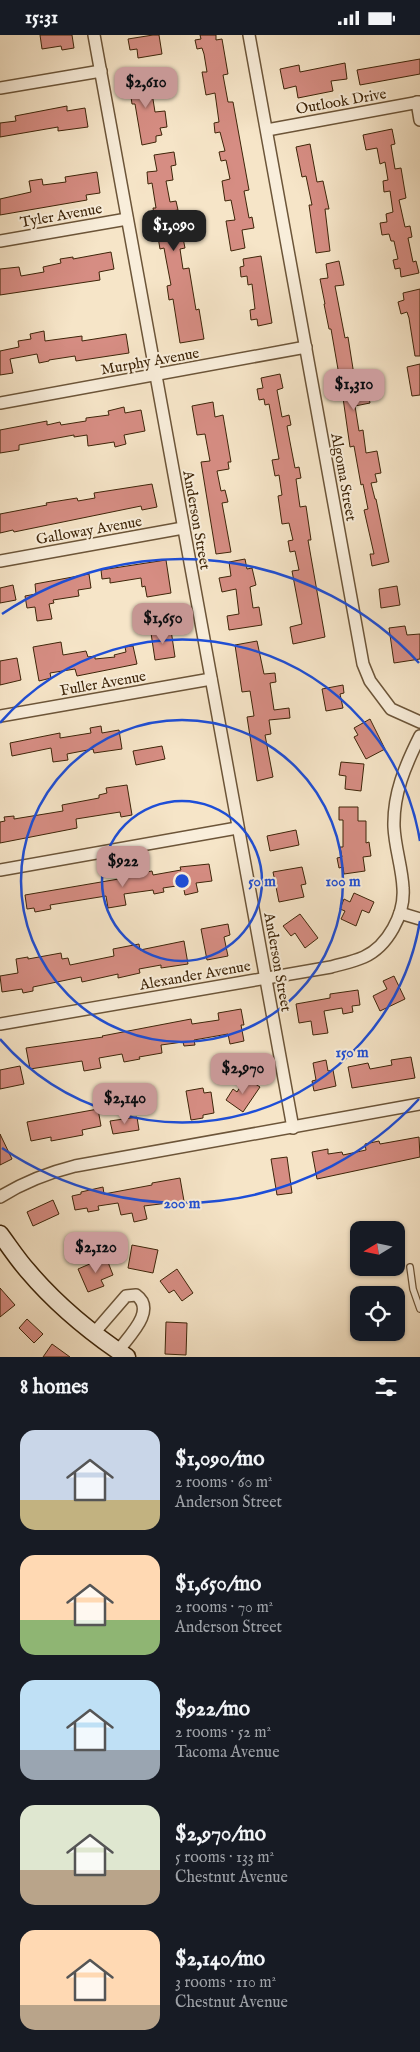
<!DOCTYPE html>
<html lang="en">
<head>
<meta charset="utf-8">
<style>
  :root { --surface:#171b24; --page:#20242c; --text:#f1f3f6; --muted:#9ea1a6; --accent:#c59692 }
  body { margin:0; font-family:"IM FELL English",serif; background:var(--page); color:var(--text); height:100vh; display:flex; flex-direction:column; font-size:19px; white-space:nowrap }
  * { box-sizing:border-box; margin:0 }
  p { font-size:16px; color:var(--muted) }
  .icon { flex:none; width:28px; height:28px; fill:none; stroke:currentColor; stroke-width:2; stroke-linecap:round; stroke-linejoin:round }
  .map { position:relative; height:1322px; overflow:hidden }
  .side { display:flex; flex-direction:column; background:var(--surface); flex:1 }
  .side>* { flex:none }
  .needle { width:32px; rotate:260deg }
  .fabs { position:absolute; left:350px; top:1186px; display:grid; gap:10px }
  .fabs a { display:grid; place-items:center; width:55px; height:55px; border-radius:10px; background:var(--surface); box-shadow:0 1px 4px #0004; font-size:25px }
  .price { position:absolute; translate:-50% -42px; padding:0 11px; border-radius:10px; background:var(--accent); color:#111; font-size:16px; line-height:32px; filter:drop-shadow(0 1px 2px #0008) }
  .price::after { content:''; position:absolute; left:50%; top:30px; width:15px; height:11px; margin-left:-8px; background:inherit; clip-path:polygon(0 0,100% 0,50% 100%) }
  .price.current { background:#222; color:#fff }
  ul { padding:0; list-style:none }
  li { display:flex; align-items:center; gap:15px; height:125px; padding:0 20px }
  li span { display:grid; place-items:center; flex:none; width:140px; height:100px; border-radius:15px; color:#555 }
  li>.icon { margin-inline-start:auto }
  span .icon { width:60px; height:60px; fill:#fffc; stroke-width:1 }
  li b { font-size:21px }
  h2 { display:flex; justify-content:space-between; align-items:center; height:60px; padding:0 20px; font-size:21px }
  .status { display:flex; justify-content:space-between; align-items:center; height:35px; padding:0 25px; background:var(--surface); direction:ltr }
  .status svg { height:14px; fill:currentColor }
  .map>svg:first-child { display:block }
  .building { fill:#d68d83; stroke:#3e2509 }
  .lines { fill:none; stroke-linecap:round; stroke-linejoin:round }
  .service-casing { stroke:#6c5539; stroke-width:8 }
  .minor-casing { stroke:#6c5539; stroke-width:14 }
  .secondary-casing { stroke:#3e2509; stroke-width:19 }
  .service { stroke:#f9eedb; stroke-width:5.5 }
  .minor { stroke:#f9eedb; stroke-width:11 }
  .secondary { stroke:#f9eedb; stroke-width:16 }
  .ring { fill:none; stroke:#1d4ed8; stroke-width:2.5 }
  .labels { text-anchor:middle; stroke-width:4; stroke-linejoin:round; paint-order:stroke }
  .street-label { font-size:15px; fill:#3e2509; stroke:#f9eedb }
  .centre { fill:#1d4ed8; stroke:#f9eedb; stroke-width:2.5 }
  .ring-label { font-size:15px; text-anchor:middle; font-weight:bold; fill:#1d4ed8; stroke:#f9eedb; stroke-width:4; stroke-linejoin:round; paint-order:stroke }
</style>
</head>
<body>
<div class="status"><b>15:31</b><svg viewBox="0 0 49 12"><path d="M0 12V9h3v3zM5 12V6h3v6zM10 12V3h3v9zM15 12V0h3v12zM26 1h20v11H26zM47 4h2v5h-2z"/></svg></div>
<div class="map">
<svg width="420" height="1322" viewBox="0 0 420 1322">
  <rect width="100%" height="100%" fill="#f6e5c8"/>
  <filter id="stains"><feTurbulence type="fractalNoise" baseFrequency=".004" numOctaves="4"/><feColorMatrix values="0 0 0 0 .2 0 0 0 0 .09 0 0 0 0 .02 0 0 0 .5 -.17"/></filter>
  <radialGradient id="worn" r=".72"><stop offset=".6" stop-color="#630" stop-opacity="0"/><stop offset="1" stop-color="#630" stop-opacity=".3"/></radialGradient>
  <!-- building -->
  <g class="building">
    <polygon points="40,0 72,0 74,13 62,15 61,11 42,14"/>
    <polygon points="153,0 159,0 162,19 138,23 137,14 130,15 128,4"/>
    <polygon points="200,0 216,0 216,5 222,4 228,39 223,40 228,67 233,67 249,155 244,156 249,183 252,182 254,193 242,195 245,213 231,216 226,186 235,185 231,165 225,166 222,146 230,144 226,125 221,126 219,117 225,116 220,97 215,98 214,88 219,87 215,58 206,60 202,37 207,37 204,19 202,13 197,14 195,5 201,4"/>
    <polygon points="420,24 420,39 360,50 357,35"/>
    <polygon points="345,28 347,44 331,46 333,56 298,63 296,51 284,54 280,34 299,30 300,37"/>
    <polygon points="149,39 155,77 165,76 167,92 160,93 162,100 156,101 156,107 142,110 135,69 132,69 128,42"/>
    <polygon points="67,71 67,76 85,73 88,92 58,96 58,92 0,102 0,88 16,86 15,81"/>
    <polygon points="392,94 395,109 391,110 395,134 401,133 406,163 399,165 405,192 410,191 412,202 408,203 413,227 416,226 419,238 401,242 400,233 395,234 393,225 398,224 394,206 391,206 389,199 382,200 380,188 387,187 386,179 393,177 390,156 384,157 383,146 388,145 385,127 380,129 377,113 366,115 363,100"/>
    <polygon points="310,109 317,147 323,146 329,174 325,174 330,216 316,218 309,170 312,170 306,141 302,142 296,112"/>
    <polygon points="174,117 176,130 171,131 173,145 166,146 170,167 176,166 178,175 172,176 177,204 183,203 185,213 180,214 183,234 189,233 196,275 199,274 204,304 180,308 173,264 169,265 167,251 171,250 166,224 164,213 160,214 153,173 156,173 152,148 148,149 147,137 157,136 154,120"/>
    <polygon points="97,137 100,158 86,160 87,165 0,180 0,164 31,157 29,146 42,144 43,150 66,147 65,142"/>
    <polygon points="111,217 114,234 99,237 100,245 0,260 0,234 19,232 21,241 44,237 43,232 61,228 60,224 73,222 73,224"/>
    <polygon points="261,221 272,288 258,291 257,284 251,285 250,275 255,274 252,249 248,250 247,241 241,242 240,232 244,231 243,224"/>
    <polygon points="339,226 344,250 335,251 345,303 348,302 354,340 359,339 363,359 368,358 370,368 355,371 359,396 363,395 366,418 377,416 381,438 375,439 377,447 371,448 375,464 376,464 389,527 372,531 370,519 374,519 364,475 368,474 363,449 361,450 354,411 350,412 343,363 331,294 329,294 324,269 325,269 320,244 328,243 326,229"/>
    <polygon points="420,254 420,321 415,321 409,283 407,277 401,279 398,267 404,265 403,258"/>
    <polygon points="44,296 45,306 82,301 82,306 126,299 129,318 76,326 75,321 49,325 49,326 39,328 37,319 10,324 13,338 0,340 0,316 19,312 18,306 31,304 30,299"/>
    <polygon points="420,329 420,360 412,361 407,332"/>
    <polygon points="280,339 283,353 277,355 282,382 289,380 291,390 287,391 290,407 295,433 299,432 301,443 296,444 300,472 306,471 311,505 308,505 325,602 293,609 290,592 302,589 292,536 299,535 295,516 290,517 288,506 293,505 289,488 282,489 278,461 282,460 279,440 275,441 272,425 279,424 269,369 265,370 264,364 259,365 257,354 263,353 261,343"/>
    <polygon points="213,367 215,382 223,380 231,427 228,427 229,434 217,436 221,456 225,455 228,467 222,468 231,517 216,519 201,427 210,426 205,399 197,400 192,371"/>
    <polygon points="124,372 125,378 141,375 145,396 124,400 126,409 115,412 114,407 88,411 87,400 74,402 74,400 19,410 19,415 0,418 0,395 47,386 47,390 60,387 61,390 86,386 86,383 109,380 108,376"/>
    <polygon points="152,449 157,472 142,475 141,471 14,497 13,495 0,498 0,479 47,470 46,468 77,463 78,466 95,463 94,458"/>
    <polygon points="245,524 247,534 252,533 256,550 250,552 253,573 259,572 262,590 229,595 227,581 239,579 236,554 222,557 219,543 231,541 229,527"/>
    <polygon points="166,525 171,558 147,562 145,551 142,552 141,543 110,548 110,543 102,544 101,535"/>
    <polygon points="89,539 91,553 78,555 79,561 53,565 54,568 49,569 52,584 37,586 35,572 27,573 25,561 36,559 35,549"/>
    <polygon points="13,550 16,565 0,568 0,553"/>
    <polygon points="397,551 400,570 381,573 379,554"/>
    <polygon points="405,591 407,600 420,599 420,624 394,628 389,593"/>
    <polygon points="171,595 175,622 155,625 151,598"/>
    <polygon points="257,606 264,639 275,638 276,647 270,648 274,675 289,673 290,683 269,685 271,699 265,700 273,742 257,746 247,682 254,681 250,656 242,657 235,610"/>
    <polygon points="61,607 63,620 86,616 88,622 95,621 95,624 115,622 114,620 126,617 125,612 133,611 137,629 77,641 75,634 50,638 51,643 39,646 33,612"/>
    <polygon points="17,623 21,645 0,650 0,626"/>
    <polygon points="343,650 344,658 340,659 343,673 326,676 322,654"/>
    <polygon points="370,684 385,714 366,724 354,702 358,700 354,693"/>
    <polygon points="101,691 102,698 119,695 122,714 94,718 93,714 67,719 68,725 53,727 51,713 12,721 10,708 60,698 60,703 91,698 90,693"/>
    <polygon points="162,711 165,724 136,730 133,716"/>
    <polygon points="341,727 364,729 361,756 345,754 346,741 339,740"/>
    <polygon points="127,750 132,780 121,782 120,777 76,784 77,793 0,808 0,787 5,786 4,782 14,781 14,784 63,776 62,770 99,763 99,760 107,758 106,753"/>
    <polygon points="339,772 358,772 358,786 366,786 366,808 369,807 371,821 363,822 365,836 344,839 343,832 339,833 337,823 342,822 340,812 343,812 343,785 339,785"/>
    <polygon points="296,795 299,810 270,816 267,801"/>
    <polygon points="209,829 212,846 196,848 198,857 185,860 183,850 163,853 164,857 154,859 153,855 124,859 126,870 108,873 106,861 50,870 51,874 35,877 34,873 27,874 25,860 142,840 142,838 152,836 153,840 181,835 180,832"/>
    <polygon points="302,832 306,849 301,850 304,862 279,867 273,837"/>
    <polygon points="354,858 374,867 369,878 362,875 356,891 341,884 345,876 340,874 344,864 350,867"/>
    <polygon points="300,879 318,903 305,913 295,898 291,901 283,891"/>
    <polygon points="228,889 230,900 224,902 228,921 207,925 201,894"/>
    <polygon points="184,906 188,929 161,933 161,930 139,934 140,938 118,943 118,939 82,947 81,942 33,952 33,956 23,958 22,954 2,957 0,941 18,938 16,924 28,922 28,924 61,918 62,924 68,923 70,930 114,921 113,914 139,909 140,915"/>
    <polygon points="394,941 405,964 380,976 373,961 387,954 383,946"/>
    <polygon points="358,955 360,970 352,971 353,977 343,979 342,973 324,976 328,998 313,1000 311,986 299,988 296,969 330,963 330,959"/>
    <polygon points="241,974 244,990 241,990 244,1006 230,1009 228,999 194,1005 195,1010 184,1011 183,1007 161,1010 162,1018 139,1022 140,1024 124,1027 122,1019 99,1023 101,1033 84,1036 82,1026 30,1034 26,1013 103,1002 102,1001 191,984 192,989 219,985 218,978"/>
    <polygon points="411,1022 415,1043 352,1053 348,1032 368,1028 370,1034 392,1030 391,1025"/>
    <polygon points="326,1025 328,1036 333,1035 336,1051 314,1056 312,1046 316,1045 313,1028"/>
    <polygon points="20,1031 24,1049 0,1054 0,1035"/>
    <polygon points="246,1043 260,1052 243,1077 226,1065 233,1054 237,1057"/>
    <polygon points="203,1053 204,1058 211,1057 214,1078 203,1080 203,1083 191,1085 186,1056"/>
    <polygon points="98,1074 101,1091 82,1095 83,1100 51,1106 51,1102 31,1106 27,1087"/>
    <polygon points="137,1082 139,1095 113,1099 110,1086"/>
    <polygon points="0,1099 12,1124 0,1130"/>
    <polygon points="419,1102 420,1122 317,1144 312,1117 328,1114 328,1119 342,1117 343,1120 366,1115 365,1109 379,1106 380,1109"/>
    <polygon points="287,1122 292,1158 277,1160 271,1124"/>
    <polygon points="180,1143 184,1166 144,1171 147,1184 134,1187 132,1178 121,1180 118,1168 98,1171 99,1175 88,1177 87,1173 75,1175 72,1161 81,1159 81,1157 103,1152 104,1159 152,1150 152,1148"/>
    <polygon points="53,1165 59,1179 33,1191 27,1177"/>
    <polygon points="132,1210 158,1215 153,1238 128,1233"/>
    <polygon points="106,1222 113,1240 101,1245 104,1251 88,1257 78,1234"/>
    <polygon points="177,1234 193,1258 182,1266 174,1255 169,1258 160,1246"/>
    <polygon points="0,1253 15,1270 0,1282"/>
    <polygon points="27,1284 43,1299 34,1308 19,1293"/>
    <polygon points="166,1287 187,1288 186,1320 165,1319"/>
    <polygon points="52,1309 70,1322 43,1322"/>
  </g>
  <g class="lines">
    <!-- service casing -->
    <g class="service-casing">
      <polyline id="service" points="410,1232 413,1254 420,1274"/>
    </g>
    <!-- minor casing -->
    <g class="minor-casing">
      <g id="minor">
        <polyline points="94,0 293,1093"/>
        <polyline points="249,0 363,629 370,646 391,674 420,687"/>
        <polyline points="0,53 101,36"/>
        <polyline points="417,67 420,85"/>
        <polyline points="267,95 420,67"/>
        <polyline points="0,206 127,184"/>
        <polyline points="0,368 306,312"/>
        <polyline points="0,526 183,493"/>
        <polyline points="0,681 211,644"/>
        <polyline points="0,835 237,793"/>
        <polyline points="400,878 420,884"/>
        <path d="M 0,989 L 331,932 C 341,929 353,927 364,922 C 388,911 405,879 403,853 C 402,832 395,813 394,792 C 393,759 405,731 420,701"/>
        <path d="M 0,1162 C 24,1147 47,1138 75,1131 L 420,1069"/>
        <path d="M 94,1298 L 126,1261 L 136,1260 C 157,1275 129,1301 118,1316"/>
      </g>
    </g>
    <!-- secondary casing -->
    <g class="secondary-casing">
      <path id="secondary" d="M 0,1199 C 9,1211 18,1225 28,1236 C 56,1269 91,1298 127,1322"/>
    </g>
    <!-- service -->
    <use href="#service" class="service"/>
    <!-- minor -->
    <use href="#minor" class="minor"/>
    <!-- secondary -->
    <use href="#secondary" class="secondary"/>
  </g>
  <!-- distance rings -->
  <g class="ring">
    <circle cx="182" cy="846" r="80"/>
    <circle cx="182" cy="846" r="161"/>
    <path d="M420 886A241 241 0 0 1 0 1004M0 688A241 241 0 0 1 420 806"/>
    <path d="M419 1064A322 322 0 0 1 2 1113M2 579A322 322 0 0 1 419 628"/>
  </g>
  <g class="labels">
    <!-- street labels -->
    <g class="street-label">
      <text transform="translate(341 66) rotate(-10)" y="5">Outlook Drive</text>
      <text transform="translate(61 180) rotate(-10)" y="5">Tyler Avenue</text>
      <text transform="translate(150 326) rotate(-10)" y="5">Murphy Avenue</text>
      <text transform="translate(344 442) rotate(80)" y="5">Algoma Street</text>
      <text transform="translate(197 485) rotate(80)" y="5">Anderson Street</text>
      <text transform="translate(89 495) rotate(-10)" y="5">Galloway Avenue</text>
      <text transform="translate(103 648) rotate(-10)" y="5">Fuller Avenue</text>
      <text transform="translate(278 927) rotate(80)" y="5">Anderson Street</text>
      <text transform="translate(195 940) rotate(-10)" y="5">Alexander Avenue</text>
    </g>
  </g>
  <circle cx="182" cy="846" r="8" class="centre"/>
  <g class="ring-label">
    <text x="262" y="851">50 m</text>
    <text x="343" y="851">100 m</text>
    <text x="352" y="1022">150 m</text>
    <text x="182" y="1173">200 m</text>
  </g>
  <rect width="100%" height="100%" filter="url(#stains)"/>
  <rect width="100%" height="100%" fill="url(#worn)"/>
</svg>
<div class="fabs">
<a><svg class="needle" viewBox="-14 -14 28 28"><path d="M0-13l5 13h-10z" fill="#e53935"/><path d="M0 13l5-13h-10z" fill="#9ea1a6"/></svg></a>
<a><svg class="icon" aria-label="locate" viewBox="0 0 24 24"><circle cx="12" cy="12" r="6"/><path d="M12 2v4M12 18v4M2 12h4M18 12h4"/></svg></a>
</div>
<b class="price" style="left:146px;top:74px">$2,610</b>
<b class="price current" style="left:174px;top:217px">$1,090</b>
<b class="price" style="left:354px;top:376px">$1,310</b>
<b class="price" style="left:163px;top:610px">$1,650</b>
<b class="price" style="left:123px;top:853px">$922</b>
<b class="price" style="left:243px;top:1060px">$2,970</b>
<b class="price" style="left:125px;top:1090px">$2,140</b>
<b class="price" style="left:96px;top:1239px">$2,120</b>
</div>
<section class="side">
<h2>8 homes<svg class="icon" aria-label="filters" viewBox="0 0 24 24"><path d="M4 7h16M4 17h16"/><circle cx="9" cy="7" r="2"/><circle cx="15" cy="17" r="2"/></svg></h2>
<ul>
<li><span style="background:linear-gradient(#c9d6e8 70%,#c2b280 0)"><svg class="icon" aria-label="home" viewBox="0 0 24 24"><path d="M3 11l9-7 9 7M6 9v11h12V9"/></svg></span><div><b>$1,090/mo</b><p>2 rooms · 60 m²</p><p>Anderson Street</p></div></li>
<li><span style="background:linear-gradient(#ffd9b3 65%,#8fb573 0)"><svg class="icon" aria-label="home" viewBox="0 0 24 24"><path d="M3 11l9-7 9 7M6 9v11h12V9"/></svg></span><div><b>$1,650/mo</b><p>2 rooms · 70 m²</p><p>Anderson Street</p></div></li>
<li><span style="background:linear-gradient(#bfe0f5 70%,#9aa5b1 0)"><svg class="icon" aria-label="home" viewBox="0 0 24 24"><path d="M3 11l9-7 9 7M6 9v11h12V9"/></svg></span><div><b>$922/mo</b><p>2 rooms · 52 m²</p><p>Tacoma Avenue</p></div></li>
<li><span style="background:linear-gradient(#dfe7d0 65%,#b9a48a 0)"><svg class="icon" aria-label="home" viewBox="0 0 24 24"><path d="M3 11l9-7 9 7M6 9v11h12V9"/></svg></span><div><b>$2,970/mo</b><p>5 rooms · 133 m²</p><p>Chestnut Avenue</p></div></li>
<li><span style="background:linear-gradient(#ffd9b3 75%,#b9a48a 0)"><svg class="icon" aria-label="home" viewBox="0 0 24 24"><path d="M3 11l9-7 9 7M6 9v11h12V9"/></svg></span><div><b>$2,140/mo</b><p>3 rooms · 110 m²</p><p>Chestnut Avenue</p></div></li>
</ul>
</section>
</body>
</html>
